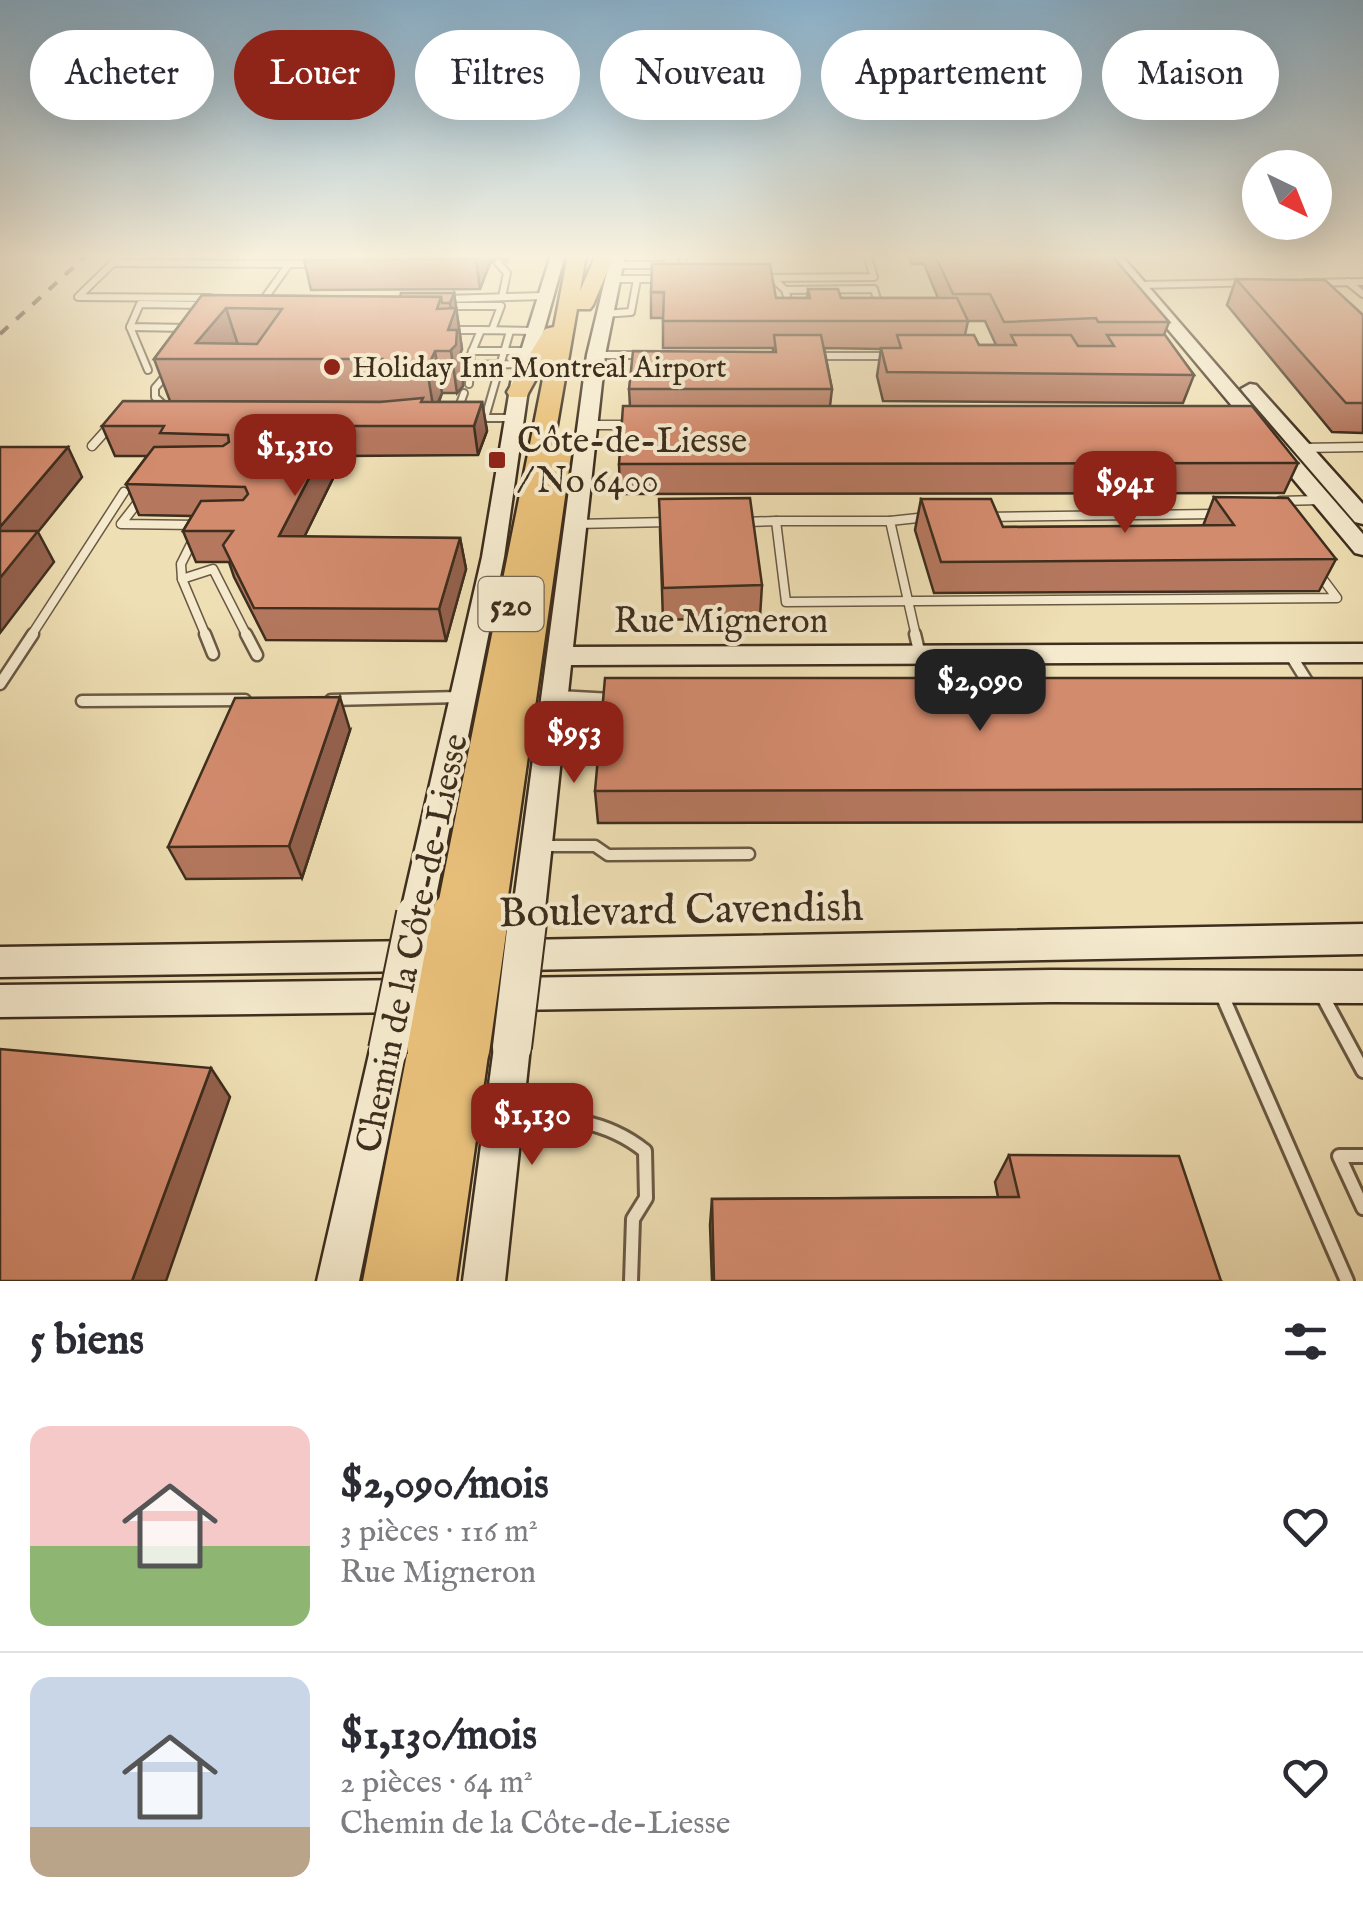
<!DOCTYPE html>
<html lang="fr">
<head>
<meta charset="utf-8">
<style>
  :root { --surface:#fff; --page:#f7f7f7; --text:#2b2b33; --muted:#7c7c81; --line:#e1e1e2; --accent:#8f2418 }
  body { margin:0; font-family:"IM FELL English",serif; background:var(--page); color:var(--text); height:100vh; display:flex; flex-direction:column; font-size:38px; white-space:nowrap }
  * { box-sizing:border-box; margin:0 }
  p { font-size:32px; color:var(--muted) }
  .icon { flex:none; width:55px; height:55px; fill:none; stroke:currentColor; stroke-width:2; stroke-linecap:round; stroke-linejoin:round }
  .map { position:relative; height:1281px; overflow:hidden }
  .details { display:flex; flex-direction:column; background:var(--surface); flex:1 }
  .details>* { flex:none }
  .hud { position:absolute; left:30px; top:30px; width:1305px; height:90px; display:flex; gap:20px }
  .needle { width:65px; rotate:137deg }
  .fabs { position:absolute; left:1242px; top:150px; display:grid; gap:20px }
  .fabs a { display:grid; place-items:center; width:90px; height:90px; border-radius:50%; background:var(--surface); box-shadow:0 10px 40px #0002; font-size:50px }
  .price { position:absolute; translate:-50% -85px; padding:0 22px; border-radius:20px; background:var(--accent); color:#fff; font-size:32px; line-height:65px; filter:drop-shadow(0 2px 5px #0008) }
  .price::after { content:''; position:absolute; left:50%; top:60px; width:30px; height:22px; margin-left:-15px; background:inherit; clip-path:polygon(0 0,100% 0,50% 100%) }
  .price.active { background:#222; color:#fff }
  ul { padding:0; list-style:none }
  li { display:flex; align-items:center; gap:30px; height:250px; padding:0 30px }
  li+li { border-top:2px solid var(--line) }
  li span { display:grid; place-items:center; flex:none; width:280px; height:200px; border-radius:20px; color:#555 }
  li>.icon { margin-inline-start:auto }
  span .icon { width:120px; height:120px; fill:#fffc; stroke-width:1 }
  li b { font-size:42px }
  h2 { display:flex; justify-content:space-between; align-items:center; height:120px; padding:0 30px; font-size:42px }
  .chip { padding:0 35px; border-radius:45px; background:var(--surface); box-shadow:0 10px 40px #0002; font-size:35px; line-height:90px }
  .chip.active { background:var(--accent); color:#fff }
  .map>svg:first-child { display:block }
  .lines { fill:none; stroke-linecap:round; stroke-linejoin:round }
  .lane-far3-casing { stroke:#6a5a44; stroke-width:10 }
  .lane-far2-casing { stroke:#6a5a44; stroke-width:11 }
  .lane-far1-casing { stroke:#6a5a44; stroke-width:15 }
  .lane-casing { stroke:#6a5a44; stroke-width:18 }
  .street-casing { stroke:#6a5a44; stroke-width:4 }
  .secondary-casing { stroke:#3e2e1e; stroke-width:5 }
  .highway-casing { stroke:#3e2e1e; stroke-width:5 }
  .lane-far3 { stroke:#f5eace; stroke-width:6 }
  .lane-far2 { stroke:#f5eace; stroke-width:8 }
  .lane-far1 { stroke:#f5eace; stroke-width:10 }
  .lane { stroke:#f5eace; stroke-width:12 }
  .street { fill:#f5eace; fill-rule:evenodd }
  .secondary { fill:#f5eace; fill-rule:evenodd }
  .highway { fill:#e8c07a; fill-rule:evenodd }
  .rail { stroke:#3e2e1e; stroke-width:4; stroke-dasharray:11 11; stroke-linecap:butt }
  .secondary-bridge-far1-casing { stroke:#3e2e1e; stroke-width:34; stroke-linecap:butt }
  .secondary-bridge-casing { stroke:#3e2e1e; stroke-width:42; stroke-linecap:butt }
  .highway-bridge-far1-casing { stroke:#3e2e1e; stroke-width:39; stroke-linecap:butt }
  .highway-bridge-casing { stroke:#3e2e1e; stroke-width:50; stroke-linecap:butt }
  .secondary-bridge-far1 { stroke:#f5eace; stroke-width:29 }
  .secondary-bridge { stroke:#f5eace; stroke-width:38 }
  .highway-bridge-far1 { stroke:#e8c07a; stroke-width:34 }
  .highway-bridge { stroke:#e8c07a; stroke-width:45 }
  .wall { fill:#b5785f; stroke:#3e2e1e; stroke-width:2.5; fill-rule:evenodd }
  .shaded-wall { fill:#94614d; stroke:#3e2e1e; stroke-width:2.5 }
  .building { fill:#d38b6e; stroke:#3e2e1e; stroke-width:2.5; fill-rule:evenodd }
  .poi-dot { fill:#8f2418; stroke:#f5eace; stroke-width:4 }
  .labels { text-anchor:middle; stroke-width:8; stroke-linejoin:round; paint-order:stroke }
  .far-poi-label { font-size:30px; fill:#3e2e1e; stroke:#f5eace; text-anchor:start }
  .shield { fill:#f5eace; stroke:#756653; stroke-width:2.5 }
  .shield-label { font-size:32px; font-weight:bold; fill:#3e2e1e }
  .poi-label { font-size:35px; fill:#3e2e1e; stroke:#f5eace; text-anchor:start }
  .street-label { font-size:35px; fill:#3e2e1e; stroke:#f5eace }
  .near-street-label { font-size:42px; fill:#3e2e1e; stroke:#f5eace }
</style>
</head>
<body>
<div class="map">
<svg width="1363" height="1281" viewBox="0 0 1363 1281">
  <rect width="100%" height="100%" fill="#efdfb4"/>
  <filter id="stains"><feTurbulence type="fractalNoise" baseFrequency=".002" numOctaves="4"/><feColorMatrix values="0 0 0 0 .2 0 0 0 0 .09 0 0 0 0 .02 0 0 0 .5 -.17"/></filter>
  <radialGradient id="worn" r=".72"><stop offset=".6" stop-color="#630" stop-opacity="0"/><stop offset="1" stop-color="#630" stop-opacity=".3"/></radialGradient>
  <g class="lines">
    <!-- lane-far3 casing -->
    <g class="lane-far3-casing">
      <g id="lane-far3">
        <polyline points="121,255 78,297 210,298"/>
        <polyline points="683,255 683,276"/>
        <polyline points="112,263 289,264"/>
        <polyline points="498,263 507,273 502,297"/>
        <polyline points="616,265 661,265"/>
        <polyline points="760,278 874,277 867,255"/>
        <polyline points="773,278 785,290 791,308"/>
        <polyline points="613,279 660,279"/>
        <polyline points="1348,282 1363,294"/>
        <polyline points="785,290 874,289 880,309"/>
        <polyline points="264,299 289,264 313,264"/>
        <polyline points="446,299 544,296"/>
        <polyline points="444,306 501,306 492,330"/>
        <polyline points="604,314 631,312 637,279"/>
        <polyline points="130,327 148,370"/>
        <polyline points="190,328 130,327 140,304 204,305"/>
        <polyline points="450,330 481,330"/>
        <polyline points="472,351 528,351"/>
        <polyline points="596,355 643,355"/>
        <polyline points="813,356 888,356"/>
        <polyline points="470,365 525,364"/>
        <polyline points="167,374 155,388 155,397 168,409"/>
        <polyline points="469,384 471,354 481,330 533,331"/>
        <polyline points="457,412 464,393"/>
        <polyline points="474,418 513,418"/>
        <polyline points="485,418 510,331"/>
      </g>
    </g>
    <!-- lane-far2 casing -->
    <g class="lane-far2-casing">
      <g id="lane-far2">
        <polyline points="590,425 630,425"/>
        <polyline points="92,446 110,426"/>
        <polyline points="1302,448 1363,447"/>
        <polyline points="142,497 121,524 196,525"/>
        <polyline points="1280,501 1319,500"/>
        <polyline points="987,517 1216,514"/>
        <polyline points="776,521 890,521 916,636"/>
        <polyline points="890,521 927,517"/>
        <polyline points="744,522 776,521 786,602 1337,598 1319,574"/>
        <polyline points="575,524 669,522"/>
        <polyline points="182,579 181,564 193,540"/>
        <polyline points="31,636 124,492"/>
        <polyline points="206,636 182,579 213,569 247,636"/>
      </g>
    </g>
    <!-- lane-far1 casing -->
    <g class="lane-far1-casing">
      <g id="lane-far1">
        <polyline points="205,634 213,654"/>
        <polyline points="246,634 257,655"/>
        <polyline points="915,634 920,655"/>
        <polyline points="1290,654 1310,686"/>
        <polyline points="935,655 943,686"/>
        <polyline points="0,684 33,634"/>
        <polyline points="558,696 612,699"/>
        <polyline points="331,700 460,697"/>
        <polyline points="82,701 245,700"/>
        <polyline points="544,846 595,846 608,855 749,854"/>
      </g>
    </g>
    <!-- lane casing -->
    <g class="lane-casing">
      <g id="lane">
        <polyline points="1222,995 1347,1281"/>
        <polyline points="1322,995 1363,1071"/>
        <path d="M 511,1119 C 561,1116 605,1119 645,1151 L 646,1198 L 633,1219 L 631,1281"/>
        <polyline points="1363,1156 1339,1156 1363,1208"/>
      </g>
    </g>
    <!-- street casing -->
    <g class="street-casing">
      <g id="street">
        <polygon points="1363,279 1363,285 1304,286 1299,283 1304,280"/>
        <polygon points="1258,280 1263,283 1262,285 1139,288 1134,285 1139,282"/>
      </g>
    </g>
    <!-- secondary casing -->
    <g class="secondary-casing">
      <g id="secondary">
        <polygon points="551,255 565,255 529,383 504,557 433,911 428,921 417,925 406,921 401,911 482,557 511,383"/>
        <polygon points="611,255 625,255 605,355 573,647 1363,644 1363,662 571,665 545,909 540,919 529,923 518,919 513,909 587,355"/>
        <polygon points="1106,255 1121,255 1363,534 1363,555 1355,553"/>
        <polygon points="1250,384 1256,385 1363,504 1363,524 1355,522 1244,393 1241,389"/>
        <polygon points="1363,924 1363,954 468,971 456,967 451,956 456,945 468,941"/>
        <polygon points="418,941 430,945 435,956 430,967 418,971 0,977 0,947"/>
        <polygon points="1051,970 1363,971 1363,1003 1051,1002 505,1010 493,1005 488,994 493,983 505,978"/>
        <polygon points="410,980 422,985 427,996 422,1007 410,1012 0,1017 0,985"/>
        <polygon points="512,1030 525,1035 530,1047 505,1281 463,1281 494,1047 499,1035"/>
        <polygon points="388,1033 401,1038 406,1050 359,1281 317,1281 370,1050 375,1038"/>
      </g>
    </g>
    <!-- highway casing -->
    <g class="highway-casing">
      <g id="highway">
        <polygon points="568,255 586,255 580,291 596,255 614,255 593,305 590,309 577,309 554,442 568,443 572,448 506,910 501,922 487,927 472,918 456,927 442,922 437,910 547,359 526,397 510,397 507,392 545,329 554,327"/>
        <polygon points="467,1027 482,1033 489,1048 456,1281 363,1281 408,1049 415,1034 430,1028 445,1034 448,1041 452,1033"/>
      </g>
    </g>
    <!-- lane-far3 -->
    <use href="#lane-far3" class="lane-far3"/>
    <!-- lane-far2 -->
    <use href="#lane-far2" class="lane-far2"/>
    <!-- lane-far1 -->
    <use href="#lane-far1" class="lane-far1"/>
    <!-- lane -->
    <use href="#lane" class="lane"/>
    <!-- street -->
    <use href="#street" class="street"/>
    <!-- secondary -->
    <use href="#secondary" class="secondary"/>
    <!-- highway -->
    <use href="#highway" class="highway"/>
    <!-- rail -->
    <polyline class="rail" points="0,334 87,255"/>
    <!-- secondary-bridge-far1 casing -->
    <g class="secondary-bridge-far1-casing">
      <g id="secondary-bridge-far1">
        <polyline points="416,916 417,911"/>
        <polyline points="528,916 529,909"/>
      </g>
    </g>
    <!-- secondary-bridge casing -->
    <g class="secondary-bridge-casing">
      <g id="secondary-bridge">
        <polyline points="512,1047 528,914"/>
        <polyline points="388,1050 416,914"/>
      </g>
    </g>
    <!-- highway-bridge-far1 casing -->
    <g class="highway-bridge-far1-casing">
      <g id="highway-bridge-far1">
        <polyline points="455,916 456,910"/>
        <polyline points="486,916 487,910"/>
      </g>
    </g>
    <!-- highway-bridge casing -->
    <g class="highway-bridge-casing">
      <g id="highway-bridge">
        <polyline points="467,1048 486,914"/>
        <polyline points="430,1049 455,914"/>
      </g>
    </g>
    <!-- secondary-bridge-far1 -->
    <use href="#secondary-bridge-far1" class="secondary-bridge-far1"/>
    <!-- secondary-bridge -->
    <use href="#secondary-bridge" class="secondary-bridge"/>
    <!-- highway-bridge-far1 -->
    <use href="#highway-bridge-far1" class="highway-bridge-far1"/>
    <!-- highway-bridge -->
    <use href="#highway-bridge" class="highway-bridge"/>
  </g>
  <!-- wall -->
  <g class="wall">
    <polygon points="305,255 509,255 507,262 498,256 490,263 480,289 311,290 304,260"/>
    <path d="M 908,255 L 1111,255 L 1169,322 L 1164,335 L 1194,375 L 1183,403 L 883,401 L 877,376 L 881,349 L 824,348 L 832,389 L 830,406 L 1298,463 L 1284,493 L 620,494 L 619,464 L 630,406 L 629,389 L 773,352 L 773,348 L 663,348 L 663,318 L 651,318 L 651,292 L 776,298 L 807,298 L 808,289 L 841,298 L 938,298 L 924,264 L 912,264 ZM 968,321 L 985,321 L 996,345 L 979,345 L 965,335 Z"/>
    <polygon points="1236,279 1363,315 1363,433 1332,432 1227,305"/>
    <polygon points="454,293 462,349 460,354 463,371 463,386 457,393 442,393 439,402 482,402 487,431 478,455 344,456 304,537 460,538 466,569 446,641 266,640 234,577 229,562 196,562 183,531 192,516 139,515 126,484 147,456 115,456 102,426 385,402 170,401 154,359 202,295 400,297"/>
    <polygon points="1214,497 1336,559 1319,591 934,593 915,530 921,499 1003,527 1203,526"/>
    <polygon points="660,530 762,585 760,617 663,620"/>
    <polygon points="1363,678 1363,822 598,823 595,791"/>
    <polygon points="350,730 302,878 186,879 168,847"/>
    <polygon points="1009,1155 1221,1281 712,1281 710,1225 712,1199 998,1197 995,1182"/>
  </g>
  <!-- shaded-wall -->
  <g class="shaded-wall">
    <polygon points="478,255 497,255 498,256 490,263 480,289 476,259"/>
    <polygon points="454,293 462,349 460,354 463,371 463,386 457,393 448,330 452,318 450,303"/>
    <polygon points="226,308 239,348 196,343"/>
    <polygon points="435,351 442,393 434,412 427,369"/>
    <polygon points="482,402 487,431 478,455 474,426"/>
    <polygon points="336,426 344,456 289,568 279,536"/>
    <polygon points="68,447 82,477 38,532 54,562 0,633 0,527"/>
    <polygon points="460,538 466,569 446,641 439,609"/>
    <polygon points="340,697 350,730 302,878 289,846"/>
    <polygon points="211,1068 230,1097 166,1281 132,1281"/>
  </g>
  <!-- building -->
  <g class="building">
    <polygon points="305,255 478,255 476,259 304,260"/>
    <polygon points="935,255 1111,255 1169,322 1098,322 1096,318 1004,322 990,294 953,294"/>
    <polygon points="652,264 770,264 776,298 810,298 808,289 838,289 841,298 957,298 968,321 663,321 664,292 651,292"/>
    <polygon points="1236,279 1325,280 1363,315 1363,403 1346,403"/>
    <polygon points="401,293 454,293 450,303 442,303 441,297 400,297"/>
    <path d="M 202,295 L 441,297 L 437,309 L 456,308 L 448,330 L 457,330 L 456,345 L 450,351 L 435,351 L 427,369 L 378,367 L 382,359 L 154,359 ZM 226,308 L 282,309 L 257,344 L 196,343 Z"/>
    <polygon points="774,335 821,335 832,389 629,389 633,351 776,352"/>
    <polygon points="897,335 974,335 979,345 1016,345 1011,335 1071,335 1078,346 1114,346 1107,335 1165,335 1194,375 887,372 881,348 901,348"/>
    <polygon points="423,398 421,402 482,402 474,426 336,426 279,536 460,538 439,609 254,608 223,545 233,531 183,531 201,501 243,500 248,494 245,487 126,484 154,447 223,446 229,442 228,435 160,433 164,426 102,426 123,401 380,402"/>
    <polygon points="623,406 1252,406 1298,463 619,464"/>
    <polygon points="0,447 68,447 0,527"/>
    <polygon points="1214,497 1288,498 1336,559 941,562 921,499 991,499 1003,527 1234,525"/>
    <polygon points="750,498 762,585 663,588 659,499"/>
    <polygon points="0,531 38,531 0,578"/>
    <polygon points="605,678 1363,678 1363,789 595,791"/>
    <polygon points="340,697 289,846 168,847 235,698"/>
    <polygon points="0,1049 211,1068 132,1281 0,1281"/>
    <polygon points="1009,1155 1179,1156 1221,1281 714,1281 712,1199 1019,1197"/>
  </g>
  <!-- sky -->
  <linearGradient id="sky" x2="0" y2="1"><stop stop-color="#8ab6d4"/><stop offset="0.59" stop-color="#f8f1dd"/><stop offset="1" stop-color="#f8f1dd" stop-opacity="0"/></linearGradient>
  <rect width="1363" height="434" fill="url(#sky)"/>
  <!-- markers -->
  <g class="poi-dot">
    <circle cx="332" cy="367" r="10"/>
    <rect x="487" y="450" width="20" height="20" rx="5"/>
  </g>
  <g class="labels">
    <!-- far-poi labels -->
    <g class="far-poi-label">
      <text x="352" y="377">Holiday Inn Montreal Airport</text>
    </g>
    <!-- shield labels -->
    <rect class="shield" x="478.5" y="577" width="65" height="54" rx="8"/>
    <g class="shield-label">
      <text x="511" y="615">520</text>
    </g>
    <!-- poi labels -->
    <g class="poi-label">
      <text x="517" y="452">Côte-de-Liesse<tspan x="517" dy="40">/ No 6400</tspan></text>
    </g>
    <!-- street labels -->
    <g class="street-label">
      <text x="721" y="632">Rue Migneron</text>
      <text transform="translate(411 943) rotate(-78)" y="12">Chemin de la Côte-de-Liesse</text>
    </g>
    <!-- near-street labels -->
    <g class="near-street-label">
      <text transform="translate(681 908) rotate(-1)" y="15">Boulevard Cavendish</text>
    </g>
  </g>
  <rect width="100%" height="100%" filter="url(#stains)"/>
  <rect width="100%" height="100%" fill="url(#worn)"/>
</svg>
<div class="fabs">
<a><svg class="needle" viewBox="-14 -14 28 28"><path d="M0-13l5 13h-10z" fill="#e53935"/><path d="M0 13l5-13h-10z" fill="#7c7c81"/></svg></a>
</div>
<b class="price" style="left:295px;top:499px">$1,310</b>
<b class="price" style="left:1125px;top:536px">$941</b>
<b class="price active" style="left:980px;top:734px">$2,090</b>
<b class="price" style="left:574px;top:786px">$953</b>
<b class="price" style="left:532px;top:1168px">$1,130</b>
<div class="hud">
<a class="chip">Acheter</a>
<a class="chip active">Louer</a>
<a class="chip">Filtres</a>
<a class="chip">Nouveau</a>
<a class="chip">Appartement</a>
<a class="chip">Maison</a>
</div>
</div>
<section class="details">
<h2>5 biens<svg class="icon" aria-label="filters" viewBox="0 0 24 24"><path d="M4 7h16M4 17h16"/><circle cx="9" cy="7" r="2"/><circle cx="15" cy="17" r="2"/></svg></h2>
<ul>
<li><span style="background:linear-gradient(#f6c9c9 60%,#8fb573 0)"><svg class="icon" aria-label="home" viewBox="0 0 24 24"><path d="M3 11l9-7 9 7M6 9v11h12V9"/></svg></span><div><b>$2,090/mois</b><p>3 pièces · 116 m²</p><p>Rue Migneron</p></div><svg class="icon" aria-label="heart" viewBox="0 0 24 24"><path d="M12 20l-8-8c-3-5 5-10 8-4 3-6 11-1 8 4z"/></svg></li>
<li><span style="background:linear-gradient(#c9d6e8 75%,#b9a48a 0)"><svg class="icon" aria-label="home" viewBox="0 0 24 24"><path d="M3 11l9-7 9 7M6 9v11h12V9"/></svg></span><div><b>$1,130/mois</b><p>2 pièces · 64 m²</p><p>Chemin de la Côte-de-Liesse</p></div><svg class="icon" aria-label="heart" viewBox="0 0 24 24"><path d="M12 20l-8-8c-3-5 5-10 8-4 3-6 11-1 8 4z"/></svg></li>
</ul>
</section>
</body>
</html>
